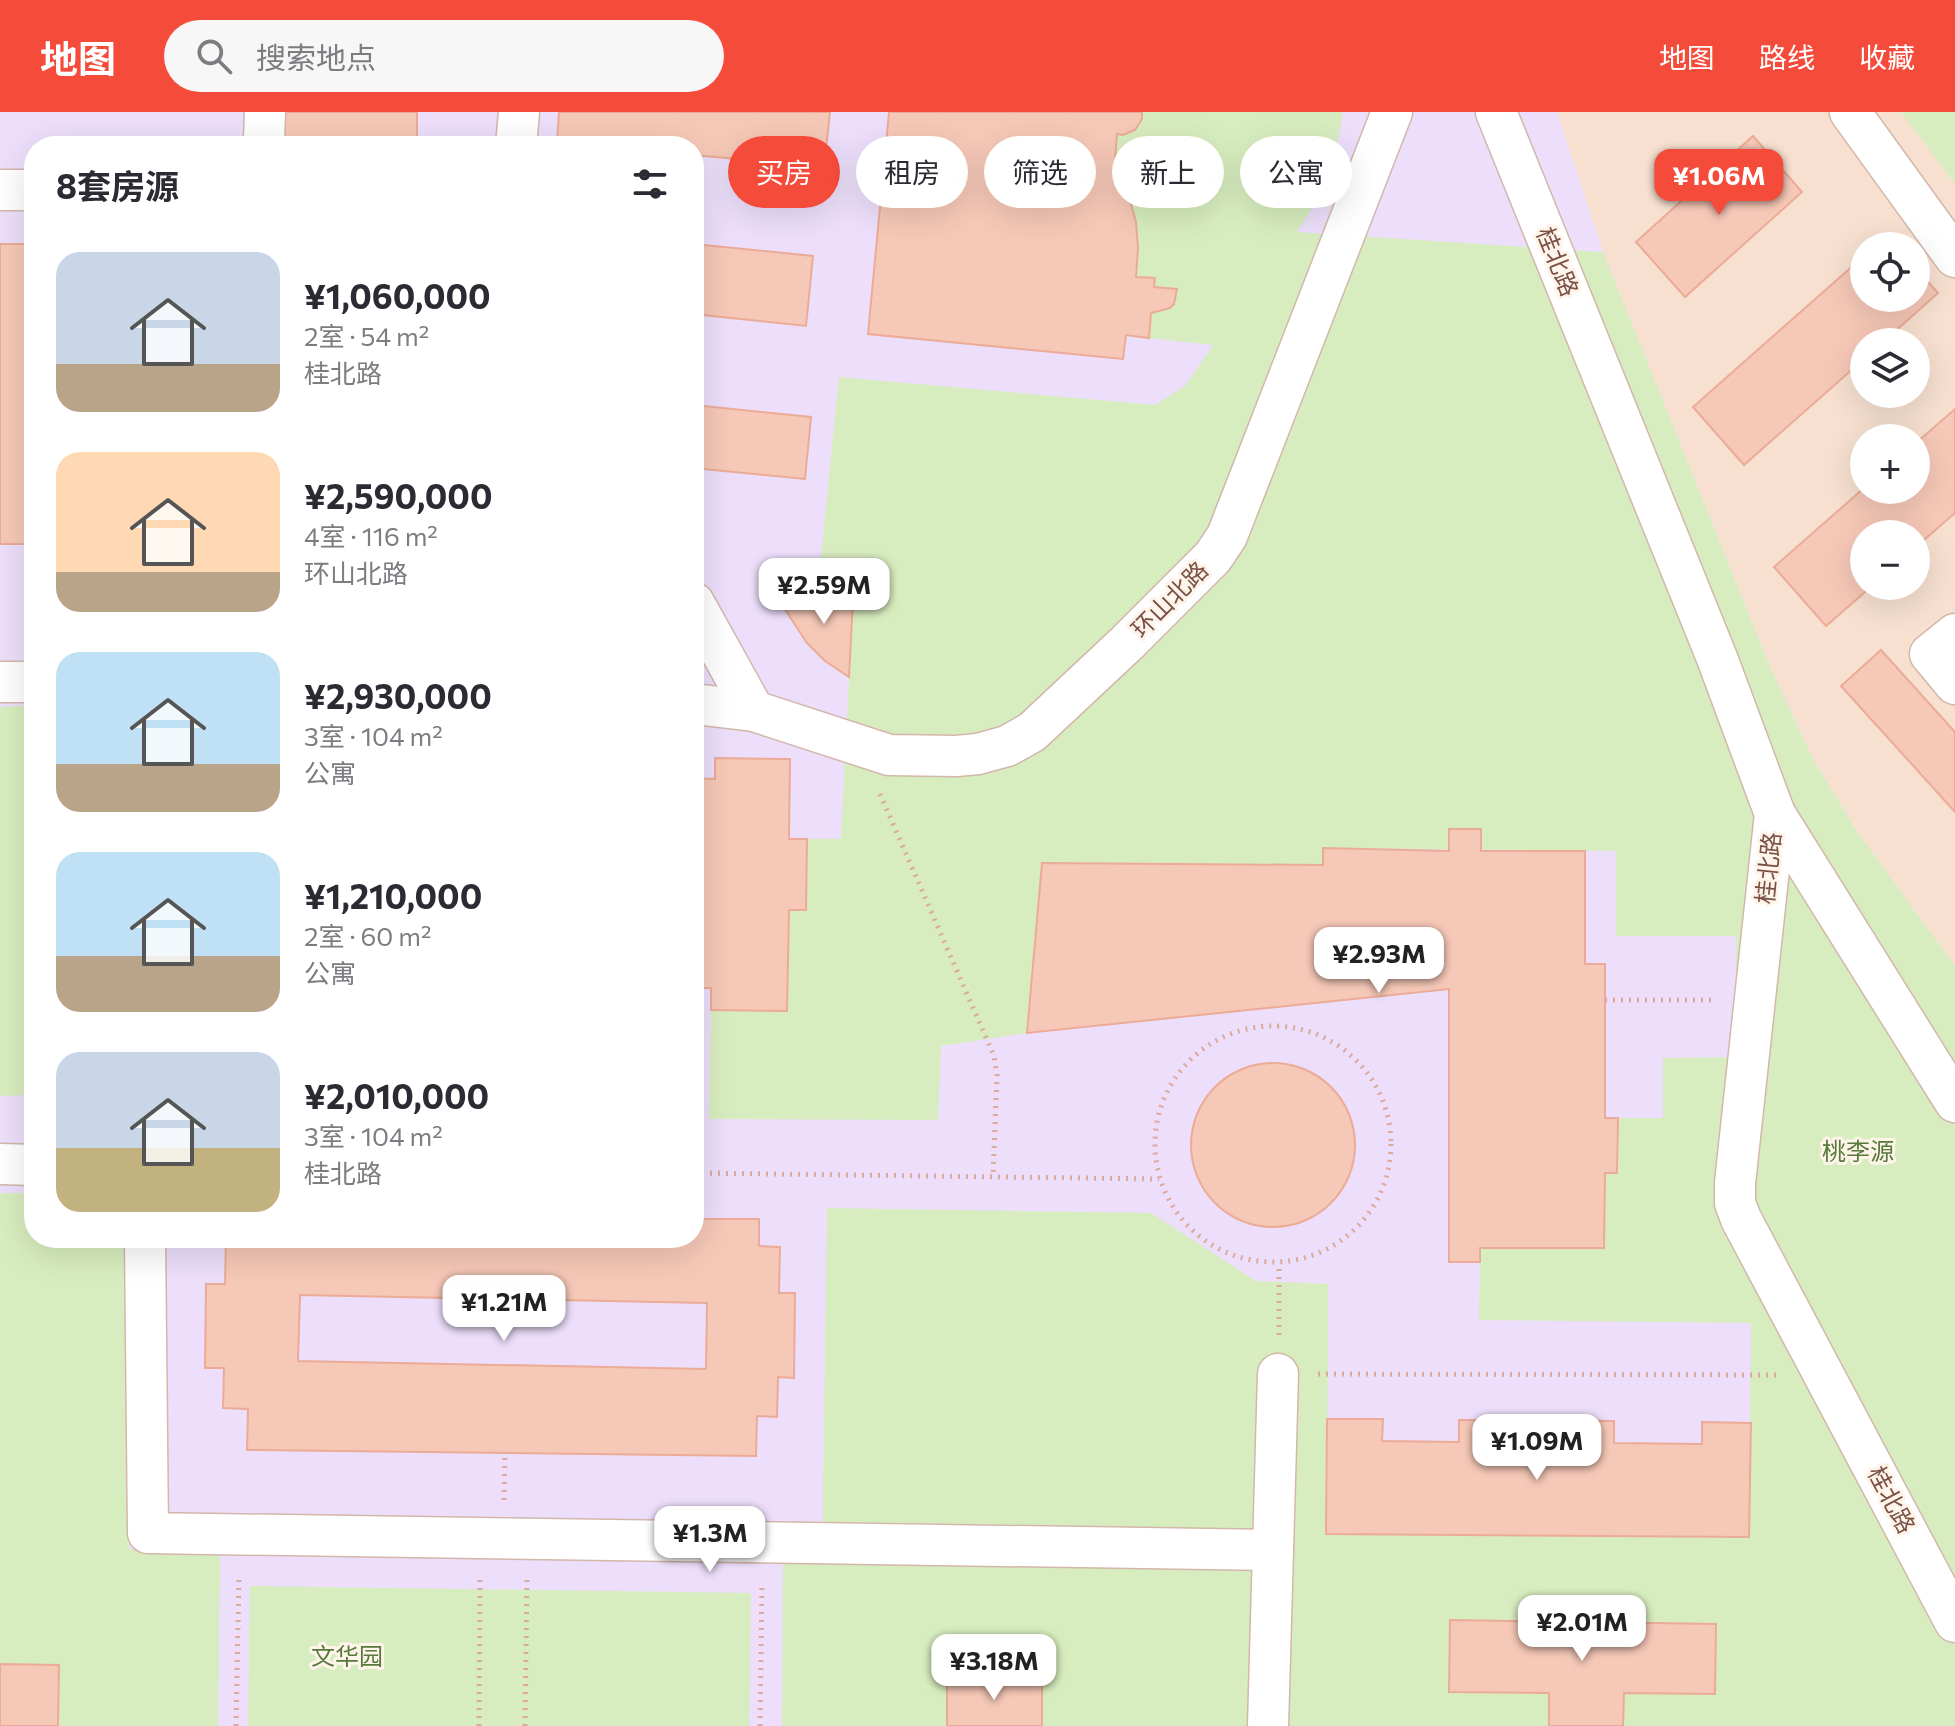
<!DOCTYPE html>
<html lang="zh">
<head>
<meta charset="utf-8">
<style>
  :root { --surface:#fff; --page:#f7f7f7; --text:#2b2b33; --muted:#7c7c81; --accent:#f44b3b }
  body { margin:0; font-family:Commissioner,"Noto Sans SC",sans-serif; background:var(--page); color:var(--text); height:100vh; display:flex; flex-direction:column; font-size:30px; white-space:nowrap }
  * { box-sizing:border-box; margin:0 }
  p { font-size:26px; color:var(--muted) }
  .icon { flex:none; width:44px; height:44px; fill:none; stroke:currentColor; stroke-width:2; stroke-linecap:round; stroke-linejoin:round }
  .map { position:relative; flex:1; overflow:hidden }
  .side { position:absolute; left:24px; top:24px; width:680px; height:1112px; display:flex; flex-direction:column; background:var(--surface); border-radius:32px; box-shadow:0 8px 32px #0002 }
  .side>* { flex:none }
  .guide { position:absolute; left:728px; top:24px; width:760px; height:72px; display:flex; gap:16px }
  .tools { position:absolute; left:1850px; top:120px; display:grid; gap:16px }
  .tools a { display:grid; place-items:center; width:80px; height:80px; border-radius:50%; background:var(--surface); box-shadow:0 8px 32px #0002; font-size:40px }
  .price { position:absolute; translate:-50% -68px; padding:0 18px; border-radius:16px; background:#fff; color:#222; font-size:26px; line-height:52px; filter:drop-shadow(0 2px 4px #0008) }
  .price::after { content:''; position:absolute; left:50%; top:48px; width:24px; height:18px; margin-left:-12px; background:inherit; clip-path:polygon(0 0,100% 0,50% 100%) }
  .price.current { background:var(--accent); color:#fff }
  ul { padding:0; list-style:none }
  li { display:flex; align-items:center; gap:24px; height:200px; padding:0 32px }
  li span { display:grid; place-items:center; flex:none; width:224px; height:160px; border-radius:24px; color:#555 }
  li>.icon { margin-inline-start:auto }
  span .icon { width:96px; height:96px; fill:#fffc; stroke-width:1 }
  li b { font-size:34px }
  h2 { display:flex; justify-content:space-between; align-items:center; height:96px; padding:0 32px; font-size:34px }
  .tag { padding:0 28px; border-radius:36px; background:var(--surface); box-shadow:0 8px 32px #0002; font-size:28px; line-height:72px }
  .tag.current { background:var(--accent); color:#fff }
  header { display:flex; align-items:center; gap:48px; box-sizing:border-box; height:112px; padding:0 40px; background:var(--accent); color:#fff }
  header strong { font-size:38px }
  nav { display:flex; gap:44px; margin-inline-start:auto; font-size:28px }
  .search { width:560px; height:72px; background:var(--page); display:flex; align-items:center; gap:20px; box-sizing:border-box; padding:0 28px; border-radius:44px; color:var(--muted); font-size:30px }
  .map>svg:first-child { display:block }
  .residential { fill:#f7e0d0; fill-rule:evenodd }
  .education { fill:#eddffb; fill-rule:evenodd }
  .green { fill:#d8edbf }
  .building { fill:#f6c8b7; stroke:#ebab96; stroke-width:2; fill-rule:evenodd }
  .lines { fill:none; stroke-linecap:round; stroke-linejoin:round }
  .minor-casing { stroke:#d3b7aa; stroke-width:43 }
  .path { stroke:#dbaa9a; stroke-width:5; stroke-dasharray:2 6; stroke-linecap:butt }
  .minor { stroke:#fff; stroke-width:40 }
  .labels { text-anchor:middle; stroke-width:6; stroke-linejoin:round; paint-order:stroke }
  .street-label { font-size:24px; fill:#795146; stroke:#fff4ea }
  .park-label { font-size:24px; fill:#557a3a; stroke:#fff4ea }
</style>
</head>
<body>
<header>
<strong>地图</strong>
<div class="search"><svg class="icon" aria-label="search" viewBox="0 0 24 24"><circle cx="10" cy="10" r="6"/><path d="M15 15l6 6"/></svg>搜索地点</div>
<nav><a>地图</a><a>路线</a><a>收藏</a></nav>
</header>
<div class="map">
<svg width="1955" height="1614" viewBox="0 0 1955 1614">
  <rect width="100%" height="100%" fill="#feefe2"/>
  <!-- residential -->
  <path class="residential" d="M 1557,0 L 1955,0 L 1955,854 L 1856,718 L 1813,647 L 1770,555 L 1603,140 ZM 1864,134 L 1916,134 L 1916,186 L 1864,186 ZM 1864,230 L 1916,230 L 1916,282 L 1864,282 ZM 1864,326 L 1916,326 L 1916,378 L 1864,378 ZM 1864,422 L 1916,422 L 1916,474 L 1864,474 Z"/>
  <!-- education -->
  <path class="education" d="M 0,0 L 1557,0 L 1603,140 L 1770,555 L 1813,647 L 1856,718 L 1955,854 L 1955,1614 L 0,1614 ZM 34,34 L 694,34 L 694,1126 L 34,1126 Z"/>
  <!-- green -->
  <g class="green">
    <path d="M 1142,0 L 1343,0 L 1331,66 L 1297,120 L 1603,140 L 1770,555 L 1813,647 L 1856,718 L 1955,854 L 1955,1614 L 1623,1614 L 1624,1581 L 1450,1508 L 1449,1580 L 1549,1581 L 1549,1614 L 1042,1614 L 1042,1566 L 948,1565 L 947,1614 L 782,1614 L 783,1451 L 822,1451 L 827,1096 L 1151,1101 L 1256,1169 L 1328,1172 L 1327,1422 L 1749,1425 L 1751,1211 L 1479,1208 L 1480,1136 L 1604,1136 L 1605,1061 L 1617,1060 L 1618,1006 L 1663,1006 L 1663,946 L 1736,945 L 1736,824 L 1616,824 L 1616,739 L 1323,736 L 1323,753 L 1042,751 L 1027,921 L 941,934 L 938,1008 L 709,1007 L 711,898 L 787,899 L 789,798 L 806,798 L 807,727 L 841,727 L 853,488 L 817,485 L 839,265 L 1155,293 L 1185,274 L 1213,233 L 1149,226 L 1151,201 C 1167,200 1176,194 1177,177 L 1154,175 L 1154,166 L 1136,165 L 1138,136 L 1136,110 L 1114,60 L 1117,22 C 1132,24 1142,15 1142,0 Z"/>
    <polygon points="1901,0 1955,0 1955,72"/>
    <polygon points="34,593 34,983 0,984 0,595"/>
    <polygon points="0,1081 34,1081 34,1126 126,1126 129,1437 220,1440 218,1614 58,1614 0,1552"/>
    <polygon points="250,1474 751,1481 749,1614 248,1614"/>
  </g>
  <!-- building -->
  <g class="building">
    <rect x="274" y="0" width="143" height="34"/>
    <polygon points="559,0 830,0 824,55 694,43 694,34 598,34 557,30"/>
    <polygon points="889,0 1142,0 1142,7 1135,18 1123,23 1117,22 1114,60 1129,85 1136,110 1138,136 1136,165 1155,166 1154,175 1177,177 1174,192 1170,196 1151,201 1149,226 1126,223 1123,247 868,222"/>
    <polygon points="1753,24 1802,80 1685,185 1636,130"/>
    <polygon points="1887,124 1896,134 1875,134"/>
    <rect x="0" y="132" width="34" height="300"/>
    <polygon points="694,132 813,144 806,214 694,202"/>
    <polygon points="1864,144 1864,186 1916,186 1916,156 1938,181 1883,230 1864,230 1864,247 1744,353 1693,295"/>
    <polygon points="694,293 811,305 805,367 694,356"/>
    <polygon points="1955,297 1955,401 1916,435 1916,422 1864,422 1864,474 1872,474 1826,514 1774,455 1864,376 1916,378 1916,331"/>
    <polygon points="775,482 853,488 849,565 825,549 807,531"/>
    <polygon points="1881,538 1955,620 1955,700 1841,574"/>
    <polygon points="715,646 790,647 789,727 807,727 806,798 789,798 787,899 711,898 711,876 694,876 694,666 715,667"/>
    <polygon points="1449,717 1481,717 1481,739 1585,739 1585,852 1605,852 1605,1006 1618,1006 1617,1061 1605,1061 1604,1136 1480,1136 1480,1150 1449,1150 1449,877 1027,921 1042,751 1323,753 1323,736 1449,739"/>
    <circle cx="1273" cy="1033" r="82"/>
    <path d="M 694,1107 L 759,1107 L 759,1134 L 780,1135 L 779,1181 L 795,1181 L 794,1266 L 778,1265 L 777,1305 L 757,1304 L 756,1344 L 247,1338 L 248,1297 L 223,1296 L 224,1256 L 205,1256 L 206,1172 L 225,1172 L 226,1126 L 694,1126 ZM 300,1183 L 707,1191 L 706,1257 L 298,1249 Z"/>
    <polygon points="1327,1307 1383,1307 1382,1329 1459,1330 1459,1308 1614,1309 1614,1331 1702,1332 1702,1310 1751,1311 1749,1425 1326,1422"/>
    <polygon points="1450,1508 1716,1512 1715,1582 1624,1581 1623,1614 1549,1614 1549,1581 1449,1580"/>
    <polygon points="0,1552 59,1553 58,1614 0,1614"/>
    <polygon points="947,1565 1042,1566 1042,1614 947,1614"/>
  </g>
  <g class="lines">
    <!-- minor casing -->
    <g class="minor-casing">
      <g id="minor">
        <polyline points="1496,0 1717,546 1775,702 1735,1071 1735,1091 1741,1107 1955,1510"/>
        <polyline points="1850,0 1955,145"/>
        <polyline points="261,34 264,28 265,0"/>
        <polyline points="516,34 519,0"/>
        <polyline points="0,78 34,78"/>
        <polyline points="694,491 754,599"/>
        <polyline points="1955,522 1930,542 1955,572"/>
        <polyline points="0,570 34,570"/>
        <polyline points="694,592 754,599 889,643 956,644 978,642 1007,634 1032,620 1127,531 1213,445 1227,424 1392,0"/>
        <polyline points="1775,702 1955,990"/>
        <polyline points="0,1052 34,1053"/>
        <polyline points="145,1126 148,1421 1273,1438"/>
        <polyline points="1268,1614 1278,1262"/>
      </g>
    </g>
    <!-- path -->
    <g class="path">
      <polyline points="880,682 994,944 997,963 993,1065"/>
      <polyline points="1605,888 1716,888"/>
      <circle cx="1273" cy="1032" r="118"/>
      <polyline points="694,1061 1159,1067"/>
      <polyline points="1279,1223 1279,1151"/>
      <polyline points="1318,1262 1780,1263"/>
      <polyline points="504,1388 505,1341"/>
      <polyline points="236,1614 239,1463"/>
      <polyline points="479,1614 480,1463"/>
      <polyline points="525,1614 527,1464"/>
      <polyline points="760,1614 762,1471"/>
    </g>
    <!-- minor -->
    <use href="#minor" class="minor"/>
  </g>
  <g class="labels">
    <!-- street labels -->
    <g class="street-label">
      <text transform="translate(1557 150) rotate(68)" y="8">桂北路</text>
      <text transform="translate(1170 488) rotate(-45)" y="8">环山北路</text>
      <text transform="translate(1769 756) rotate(-84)" y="8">桂北路</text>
      <text transform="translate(1891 1388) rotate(62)" y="8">桂北路</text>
    </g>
    <!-- park labels -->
    <g class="park-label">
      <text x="1858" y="1048">桃李源</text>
      <text x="347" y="1553">文华园</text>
    </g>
  </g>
</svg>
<div class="tools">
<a><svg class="icon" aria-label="locate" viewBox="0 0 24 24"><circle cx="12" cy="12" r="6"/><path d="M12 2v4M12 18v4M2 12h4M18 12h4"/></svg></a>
<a><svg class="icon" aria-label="layers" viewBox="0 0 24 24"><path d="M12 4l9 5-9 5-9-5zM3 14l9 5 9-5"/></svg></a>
<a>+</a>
<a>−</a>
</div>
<b class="price current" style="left:1719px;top:105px">¥1.06M</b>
<b class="price" style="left:824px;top:514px">¥2.59M</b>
<b class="price" style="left:1379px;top:883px">¥2.93M</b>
<b class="price" style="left:504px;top:1231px">¥1.21M</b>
<b class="price" style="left:1537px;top:1370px">¥1.09M</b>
<b class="price" style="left:710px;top:1462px">¥1.3M</b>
<b class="price" style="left:1582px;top:1551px">¥2.01M</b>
<b class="price" style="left:994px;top:1590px">¥3.18M</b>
<div class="guide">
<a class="tag current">买房</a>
<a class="tag">租房</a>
<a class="tag">筛选</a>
<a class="tag">新上</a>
<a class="tag">公寓</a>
</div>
<section class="side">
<h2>8套房源<svg class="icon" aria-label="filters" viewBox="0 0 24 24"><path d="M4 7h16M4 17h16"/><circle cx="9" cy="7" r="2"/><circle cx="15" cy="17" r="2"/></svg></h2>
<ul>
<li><span style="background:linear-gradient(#c9d6e8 70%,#b9a48a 0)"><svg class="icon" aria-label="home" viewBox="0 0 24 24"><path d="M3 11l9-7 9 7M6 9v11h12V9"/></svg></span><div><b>¥1,060,000</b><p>2室 · 54 m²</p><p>桂北路</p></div></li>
<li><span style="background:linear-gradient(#ffd9b3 75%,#b9a48a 0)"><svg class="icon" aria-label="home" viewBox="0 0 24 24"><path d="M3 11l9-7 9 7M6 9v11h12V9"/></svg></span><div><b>¥2,590,000</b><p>4室 · 116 m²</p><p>环山北路</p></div></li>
<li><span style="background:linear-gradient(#bfe0f5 70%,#b9a48a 0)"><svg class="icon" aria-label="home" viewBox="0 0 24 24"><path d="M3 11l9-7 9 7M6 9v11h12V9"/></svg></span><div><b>¥2,930,000</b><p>3室 · 104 m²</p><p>公寓</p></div></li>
<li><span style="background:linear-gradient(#bfe0f5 65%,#b9a48a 0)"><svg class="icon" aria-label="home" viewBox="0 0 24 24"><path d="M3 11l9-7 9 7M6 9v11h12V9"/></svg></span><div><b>¥1,210,000</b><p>2室 · 60 m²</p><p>公寓</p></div></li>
<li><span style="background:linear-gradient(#c9d6e8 60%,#c2b280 0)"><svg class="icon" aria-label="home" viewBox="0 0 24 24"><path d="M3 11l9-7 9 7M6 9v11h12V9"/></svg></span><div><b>¥2,010,000</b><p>3室 · 104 m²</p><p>桂北路</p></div></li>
</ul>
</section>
</div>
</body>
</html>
